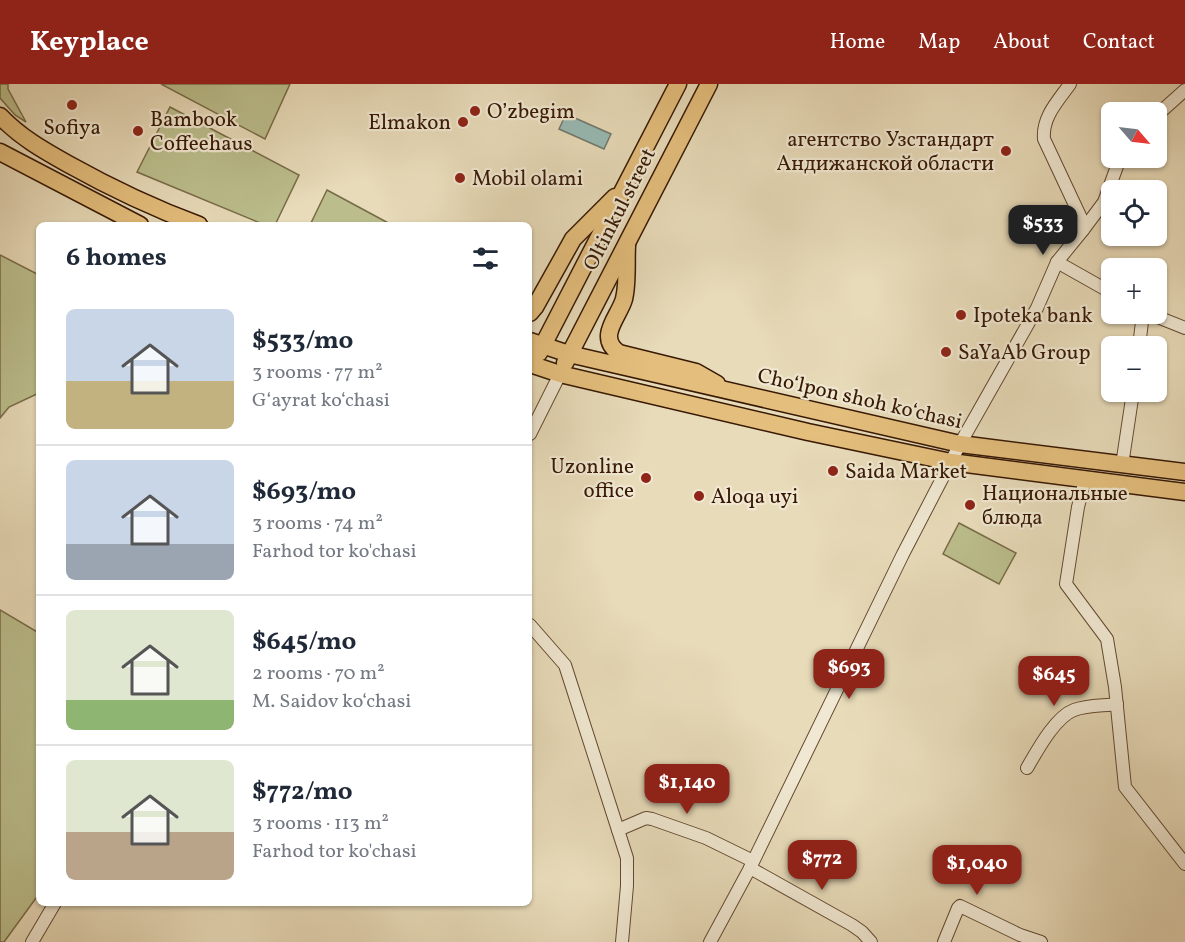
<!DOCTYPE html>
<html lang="en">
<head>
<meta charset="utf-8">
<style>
  :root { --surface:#fff; --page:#f2f2f3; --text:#1f2937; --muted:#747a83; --line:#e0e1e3; --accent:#8f2418 }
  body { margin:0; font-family:Vollkorn,serif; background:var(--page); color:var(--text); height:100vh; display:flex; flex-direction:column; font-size:22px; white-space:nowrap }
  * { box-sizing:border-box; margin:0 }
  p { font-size:20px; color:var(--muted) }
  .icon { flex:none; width:33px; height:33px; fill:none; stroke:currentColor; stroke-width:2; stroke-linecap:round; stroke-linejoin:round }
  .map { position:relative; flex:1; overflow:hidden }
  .side { position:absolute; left:36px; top:138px; width:496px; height:684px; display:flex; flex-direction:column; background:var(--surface); border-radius:9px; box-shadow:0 2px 4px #0004 }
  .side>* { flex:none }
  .needle { width:39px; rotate:118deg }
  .fabs { position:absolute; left:1101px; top:18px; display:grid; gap:12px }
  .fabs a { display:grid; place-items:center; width:66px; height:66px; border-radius:9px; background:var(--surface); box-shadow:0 2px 4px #0004; font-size:30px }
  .price { position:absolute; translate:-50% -51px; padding:0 14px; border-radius:12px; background:var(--accent); color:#fff; font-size:20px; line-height:39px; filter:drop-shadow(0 2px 3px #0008) }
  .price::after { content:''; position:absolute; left:50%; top:36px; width:18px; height:14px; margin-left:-9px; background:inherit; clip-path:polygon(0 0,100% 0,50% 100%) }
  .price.active { background:#222; color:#fff }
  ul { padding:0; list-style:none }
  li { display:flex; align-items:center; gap:18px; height:150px; padding:0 30px }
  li+li { border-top:2px solid var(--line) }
  li span { display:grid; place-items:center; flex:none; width:168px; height:120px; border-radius:9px; color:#555 }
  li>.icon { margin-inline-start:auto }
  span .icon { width:72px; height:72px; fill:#fffc; stroke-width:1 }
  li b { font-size:26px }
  h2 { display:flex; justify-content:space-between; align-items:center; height:72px; padding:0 30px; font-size:26px }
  header { display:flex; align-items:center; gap:36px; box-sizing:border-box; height:84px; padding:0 30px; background:var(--accent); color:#fff }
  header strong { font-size:28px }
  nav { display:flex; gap:33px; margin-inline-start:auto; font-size:21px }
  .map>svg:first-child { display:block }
  .green { fill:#bbbe8c; stroke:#796b48; stroke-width:1.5 }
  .water { fill:#98bab4; stroke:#71796d; stroke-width:1.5 }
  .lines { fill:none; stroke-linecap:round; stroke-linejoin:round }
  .minor-casing { stroke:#634930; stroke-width:14 }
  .major-casing { stroke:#371803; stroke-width:19 }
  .minor { stroke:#f0e8d2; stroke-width:12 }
  .major { stroke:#e4be7c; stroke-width:16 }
  .poi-dot { fill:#8f2418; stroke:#f0e8d2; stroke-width:2 }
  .labels { text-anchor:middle; stroke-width:4.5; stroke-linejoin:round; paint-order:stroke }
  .poi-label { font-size:21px; fill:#371803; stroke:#f0e8d2; text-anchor:start }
  .street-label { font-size:21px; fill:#371803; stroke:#f0e8d2 }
</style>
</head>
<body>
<header>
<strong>Keyplace</strong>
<nav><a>Home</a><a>Map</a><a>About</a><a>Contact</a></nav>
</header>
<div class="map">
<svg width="1185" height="858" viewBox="0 0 1185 858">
  <rect width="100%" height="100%" fill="#e8dbb9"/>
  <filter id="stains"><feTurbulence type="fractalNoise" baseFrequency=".00333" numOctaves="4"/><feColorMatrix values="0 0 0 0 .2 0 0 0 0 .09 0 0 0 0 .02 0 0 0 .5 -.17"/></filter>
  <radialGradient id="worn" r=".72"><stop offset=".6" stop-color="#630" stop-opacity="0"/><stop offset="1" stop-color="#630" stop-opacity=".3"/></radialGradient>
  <!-- green -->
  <g class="green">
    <polygon points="0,0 8,0 8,5 26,38 15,31 0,14"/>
    <polygon points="161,0 290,0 265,55"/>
    <polygon points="170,23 299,91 275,141 265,141 137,88"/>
    <polygon points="327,106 392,141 310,141"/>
    <polygon points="0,171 39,191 39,309 9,323 0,334"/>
    <polygon points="959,439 1016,469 999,500 943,470"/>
    <polygon points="0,526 39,549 39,810 4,858 0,858"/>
  </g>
  <!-- water -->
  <polygon class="water" points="566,30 611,50 604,65 559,45"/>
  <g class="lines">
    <!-- minor casing -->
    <g class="minor-casing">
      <g id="minor">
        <polyline points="1156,32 1185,6"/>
        <polyline points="1083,146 1104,118 1120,74"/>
        <polyline points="1057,178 1112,209"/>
        <polyline points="1150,230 1185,244"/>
        <polyline points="1139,262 1143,230"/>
        <polyline points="530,350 560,290"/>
        <polyline points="1122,381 1133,308"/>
        <polyline points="1085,396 1078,423 1066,500 1107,555 1115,603 1125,703 1185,780"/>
        <polyline points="530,541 565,581 627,774 627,802 622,858"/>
        <path d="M 1027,684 C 1037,667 1055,633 1074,626 C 1088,621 1103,622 1117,620"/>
        <polyline points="618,746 646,734 652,735 706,754 753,777"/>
        <polyline points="750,784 852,841 862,848 871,858"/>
        <polyline points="32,858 55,819"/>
        <path d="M 710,858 L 750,784 L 903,470 L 960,360 L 1037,224 L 1057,178 L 1083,146 L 1081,134 L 1044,55 C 1042,33 1058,17 1070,0"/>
        <polyline points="944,858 958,824 960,822 1020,851 1041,858"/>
      </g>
    </g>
    <!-- major casing -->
    <g class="major-casing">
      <g id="major">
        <path d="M 0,32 C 20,53 43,66 68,80 C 111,104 153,124 199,141"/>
        <polyline points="0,68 140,141"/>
        <path d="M 627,162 C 626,178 628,199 624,215 C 619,233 596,253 619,269 L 696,288 L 717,300"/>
        <polyline points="530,229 535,223 573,155 615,113"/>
        <polyline points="530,257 569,270 960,360 1185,388"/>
        <polyline points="539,269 678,0"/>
        <polyline points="565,279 709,0"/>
        <polyline points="530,280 560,290 808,348 951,378 1185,408"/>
      </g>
    </g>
    <!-- minor -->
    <use href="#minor" class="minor"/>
    <!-- major -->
    <use href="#major" class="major"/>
  </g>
  <!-- markers -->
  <g class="poi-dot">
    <circle cx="72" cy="21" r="6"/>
    <circle cx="475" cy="27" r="6"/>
    <circle cx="463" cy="38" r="6"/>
    <circle cx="138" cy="47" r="6"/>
    <circle cx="1006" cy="67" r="6"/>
    <circle cx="460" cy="94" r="6"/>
    <circle cx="961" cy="231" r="6"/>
    <circle cx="946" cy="268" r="6"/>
    <circle cx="833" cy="387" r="6"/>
    <circle cx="646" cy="394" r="6"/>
    <circle cx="699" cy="412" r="6"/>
    <circle cx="970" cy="421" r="6"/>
  </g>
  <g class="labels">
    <!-- poi labels -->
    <g class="poi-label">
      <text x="487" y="34">O’zbegim</text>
      <text x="150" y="42">Bambook<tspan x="150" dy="24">Coffeehaus</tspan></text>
      <text x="451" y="45" text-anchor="end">Elmakon</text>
      <text x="72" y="50" text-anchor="middle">Sofiya</text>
      <text x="994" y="62" text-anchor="end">агентство Узстандарт<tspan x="994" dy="24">Андижанской области</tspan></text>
      <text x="472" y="101">Mobil olami</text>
      <text x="973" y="238">Ipoteka bank</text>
      <text x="958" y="275">SaYaAb Group</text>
      <text x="634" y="389" text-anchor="end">Uzonline<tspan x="634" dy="24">office</tspan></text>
      <text x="845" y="394">Saida Market</text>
      <text x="982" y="416">Национальные<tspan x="982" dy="24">блюда</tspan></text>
      <text x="711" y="419">Aloqa uyi</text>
    </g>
    <!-- street labels -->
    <g class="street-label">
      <text transform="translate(619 125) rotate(-63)" y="7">Oltinkul street</text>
      <text transform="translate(860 314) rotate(13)" y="7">Choʻlpon shoh koʻchasi</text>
    </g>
  </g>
  <rect width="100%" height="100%" filter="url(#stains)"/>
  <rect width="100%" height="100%" fill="url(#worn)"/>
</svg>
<div class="fabs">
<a><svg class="needle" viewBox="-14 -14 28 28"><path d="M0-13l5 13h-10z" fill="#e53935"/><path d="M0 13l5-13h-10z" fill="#747a83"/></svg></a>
<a><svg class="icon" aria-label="locate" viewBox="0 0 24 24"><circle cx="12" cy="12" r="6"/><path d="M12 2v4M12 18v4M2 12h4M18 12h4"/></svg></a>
<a>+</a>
<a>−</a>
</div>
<b class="price active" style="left:1043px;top:172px">$533</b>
<b class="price" style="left:849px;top:616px">$693</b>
<b class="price" style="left:1054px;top:623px">$645</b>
<b class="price" style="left:687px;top:731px">$1,140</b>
<b class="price" style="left:822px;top:807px">$772</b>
<b class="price" style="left:977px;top:812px">$1,040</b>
<section class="side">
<h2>6 homes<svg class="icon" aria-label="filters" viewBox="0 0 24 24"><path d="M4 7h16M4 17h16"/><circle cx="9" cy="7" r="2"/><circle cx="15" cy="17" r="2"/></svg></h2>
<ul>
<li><span style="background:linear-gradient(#c9d6e8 60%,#c2b280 0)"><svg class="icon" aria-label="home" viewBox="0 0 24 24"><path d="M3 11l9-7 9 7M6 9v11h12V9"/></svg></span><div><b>$533/mo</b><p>3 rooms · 77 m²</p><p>Gʻayrat koʻchasi</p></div></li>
<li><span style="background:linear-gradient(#c9d6e8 70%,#9aa5b1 0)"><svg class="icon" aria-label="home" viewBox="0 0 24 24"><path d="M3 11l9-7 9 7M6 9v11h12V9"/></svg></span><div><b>$693/mo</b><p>3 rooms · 74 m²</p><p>Farhod tor ko'chasi</p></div></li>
<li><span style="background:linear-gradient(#dfe7d0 75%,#8fb573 0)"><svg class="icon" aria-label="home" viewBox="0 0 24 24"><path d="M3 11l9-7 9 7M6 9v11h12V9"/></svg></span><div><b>$645/mo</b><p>2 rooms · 70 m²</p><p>M. Saidov koʻchasi</p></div></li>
<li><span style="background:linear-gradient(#dfe7d0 60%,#b9a48a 0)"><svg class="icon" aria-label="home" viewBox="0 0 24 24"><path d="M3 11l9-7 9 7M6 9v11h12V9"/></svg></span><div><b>$772/mo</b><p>3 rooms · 113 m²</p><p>Farhod tor ko'chasi</p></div></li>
</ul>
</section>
</div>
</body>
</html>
